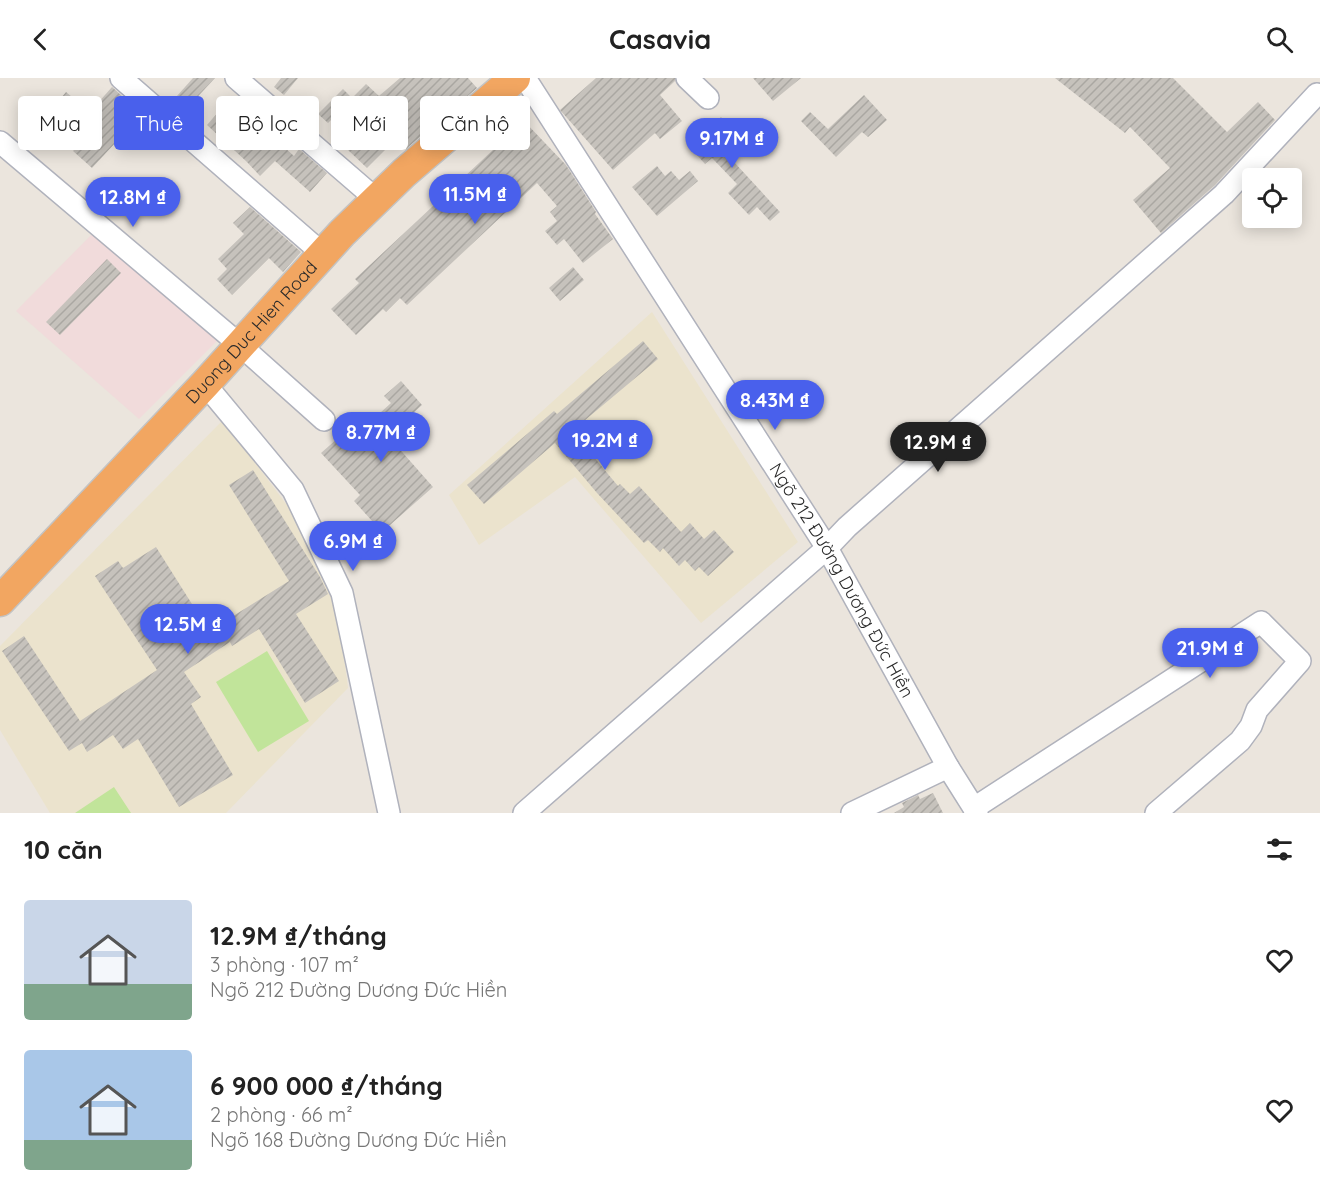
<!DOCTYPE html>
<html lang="vi">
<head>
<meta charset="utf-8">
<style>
  :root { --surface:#fff; --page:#f2f2f2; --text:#222; --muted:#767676; --accent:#4960ec }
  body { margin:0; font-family:Quicksand,sans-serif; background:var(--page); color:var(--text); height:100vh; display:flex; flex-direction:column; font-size:22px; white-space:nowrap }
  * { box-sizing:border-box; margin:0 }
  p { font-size:20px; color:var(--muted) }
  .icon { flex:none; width:33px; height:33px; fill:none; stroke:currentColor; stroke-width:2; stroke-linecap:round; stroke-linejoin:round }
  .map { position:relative; height:735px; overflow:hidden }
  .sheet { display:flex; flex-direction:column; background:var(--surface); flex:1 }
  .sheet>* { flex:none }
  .hud { position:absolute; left:18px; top:18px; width:600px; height:54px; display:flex; gap:12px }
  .tools { position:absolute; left:1242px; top:90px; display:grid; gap:12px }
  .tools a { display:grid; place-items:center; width:60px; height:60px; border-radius:6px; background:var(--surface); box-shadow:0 3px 15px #0003; font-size:30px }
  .price { position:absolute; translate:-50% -51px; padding:0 14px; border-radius:21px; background:var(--accent); color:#fff; font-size:20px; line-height:39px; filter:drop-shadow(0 2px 3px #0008) }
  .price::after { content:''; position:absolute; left:50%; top:36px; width:18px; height:14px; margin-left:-9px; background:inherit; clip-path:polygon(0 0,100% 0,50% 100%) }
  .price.current { background:#222; color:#fff }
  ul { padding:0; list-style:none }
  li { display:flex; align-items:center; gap:18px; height:150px; padding:0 24px }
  li span { display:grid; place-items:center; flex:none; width:168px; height:120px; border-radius:6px; color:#555 }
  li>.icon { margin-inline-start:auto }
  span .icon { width:72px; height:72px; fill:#fffc; stroke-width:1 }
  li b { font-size:26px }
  h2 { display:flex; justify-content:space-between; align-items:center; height:72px; padding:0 24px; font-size:26px }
  .chip { padding:0 21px; border-radius:6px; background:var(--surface); box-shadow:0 3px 15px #0003; font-size:21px; line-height:54px }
  .chip.current { background:var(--accent); color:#fff }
  header { display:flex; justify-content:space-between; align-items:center; height:78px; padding:0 24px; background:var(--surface); font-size:27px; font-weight:700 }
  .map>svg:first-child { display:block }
  .education { fill:#ebe3cd }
  .medical { fill:#f1dbdb }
  .pitch { fill:#c1e49a }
  .building { fill:url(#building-hatch) }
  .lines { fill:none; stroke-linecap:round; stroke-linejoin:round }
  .minor-casing { stroke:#b0b2bc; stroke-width:24 }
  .highway-casing { stroke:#c3c3c3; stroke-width:33 }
  .minor { stroke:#fff; stroke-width:21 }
  .highway { stroke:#f2a661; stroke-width:30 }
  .labels { text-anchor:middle; stroke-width:6; stroke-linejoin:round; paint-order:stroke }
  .street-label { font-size:18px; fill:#2a2a2a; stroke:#fff }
</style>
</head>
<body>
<header><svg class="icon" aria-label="back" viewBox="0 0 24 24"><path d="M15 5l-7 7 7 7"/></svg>Casavia<svg class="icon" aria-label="search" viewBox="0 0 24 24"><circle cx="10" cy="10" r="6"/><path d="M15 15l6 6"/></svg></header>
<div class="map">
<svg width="1320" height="735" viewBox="0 0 1320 735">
  <defs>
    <pattern id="building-hatch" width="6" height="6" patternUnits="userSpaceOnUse" patternTransform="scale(1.5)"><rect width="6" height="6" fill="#c6c2bc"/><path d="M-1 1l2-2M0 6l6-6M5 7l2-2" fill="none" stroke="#aaa7a2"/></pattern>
  </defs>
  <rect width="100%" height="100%" fill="#ebe5dd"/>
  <!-- education -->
  <g class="education">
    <polygon points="652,234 798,464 701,545 575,399 479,467 449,417"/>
    <polygon points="223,342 317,467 338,532 348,610 226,735 50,735 0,652 0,568"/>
  </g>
  <!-- medical -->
  <polygon class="medical" points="102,146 227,253 139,341 16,233"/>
  <!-- pitch -->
  <g class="pitch">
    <polygon points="267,573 309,643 258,674 216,604"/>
    <polygon points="114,709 131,735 75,735"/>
  </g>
  <!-- building -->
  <g class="building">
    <polygon points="193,0 215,0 189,28 177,18"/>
    <polygon points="281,0 298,0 284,17 274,9"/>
    <polygon points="400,0 468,0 477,10 406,71 397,60 367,90 348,72 364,56 340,33 328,45 318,36 343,11 352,20 366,6 379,18"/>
    <polygon points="596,0 675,0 675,3 660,17 682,43 660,61 655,55 613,92 560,32"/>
    <polygon points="753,0 801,0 773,23"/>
    <polygon points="1055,0 1173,0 1227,54 1258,24 1275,42 1215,107 1161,155 1133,122 1170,90 1130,49 1125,55"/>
    <polygon points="112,9 142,36 92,90 73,73 84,61 51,32 66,14 90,34"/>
    <polygon points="864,17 887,42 868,59 862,54 836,79 801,43 810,34 828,51"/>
    <polygon points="228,23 250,43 253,41 294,78 299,71 327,95 310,114 275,83 260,98 247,84 207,47"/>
    <polygon points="721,39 737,58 722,71 780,134 770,143 757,129 749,137 728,115 737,106 712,80 705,86 689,68"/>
    <polygon points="524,43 566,87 596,134 595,136 613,161 583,185 564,161 557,167 545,153 557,143 550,134 557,128 537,105 407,227 400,220 386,234 383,231 356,257 331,231 359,205 355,201"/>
    <polygon points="657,88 665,98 671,93 679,102 690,93 698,103 657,138 632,109"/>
    <polygon points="250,129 301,174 283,194 269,180 232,217 217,201 227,191 218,181 244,156 233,145"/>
    <polygon points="107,181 121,195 60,257 46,244"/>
    <polygon points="573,189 584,202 560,223 549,210"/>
    <polygon points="643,263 658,281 572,353 618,408 620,406 630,416 639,408 681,454 690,445 704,461 714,452 734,474 708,498 699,489 695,493 685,482 679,488 663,470 660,474 648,462 644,465 597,415 555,365 484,426 467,407 554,333 557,336"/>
    <polygon points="401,303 422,327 388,358 433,409 382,454 354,423 360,417 321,375 338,360 345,367 391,325 384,318"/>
    <polygon points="253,392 320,499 328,516 296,536 339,603 305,625 259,551 232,568 230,564 184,594 201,619 191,626 233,697 179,729 138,661 123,671 113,657 87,674 82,665 69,673 2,573 24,558 80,643 157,592 95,498 118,483 123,490 156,469 209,553 289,503 229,407"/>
    <polygon points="933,715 943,735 894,735 904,729 902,725 918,717 920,721"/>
  </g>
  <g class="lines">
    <!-- minor casing -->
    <g class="minor-casing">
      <g id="minor">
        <polyline points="121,0 323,176"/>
        <polyline points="236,0 377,122"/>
        <path id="s1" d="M 525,0 L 827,470 L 948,689 L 977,735"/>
        <polyline points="687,0 708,20"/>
        <polyline points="0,64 240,267 324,342"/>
        <polyline points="205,306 293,412 342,515 389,735"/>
        <polyline points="974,730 1261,544 1300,583 1257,632 1251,648 1240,663 1156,735"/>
        <polyline points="524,735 827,470 847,449 1224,116 1317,16"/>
        <polyline points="852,735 948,689"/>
      </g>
    </g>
    <!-- highway casing -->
    <g class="highway-casing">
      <g id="highway">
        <path id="s2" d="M 0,523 L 205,306 L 342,155 L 404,95 L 515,0"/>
      </g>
    </g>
    <!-- minor -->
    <use href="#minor" class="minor"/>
    <!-- highway -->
    <use href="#highway" class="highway"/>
  </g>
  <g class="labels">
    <!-- street labels -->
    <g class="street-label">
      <text dy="6" stroke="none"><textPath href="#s2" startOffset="368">Duong Duc Hien Road</textPath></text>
      <text dy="6" stroke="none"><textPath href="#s1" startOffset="594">Ngõ 212 Đường Dương Đức Hiền</textPath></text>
    </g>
  </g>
</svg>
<div class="tools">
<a><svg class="icon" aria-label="locate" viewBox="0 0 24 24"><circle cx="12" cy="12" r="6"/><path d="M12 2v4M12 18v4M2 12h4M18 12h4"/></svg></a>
</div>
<b class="price" style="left:732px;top:91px">9.17M ₫</b>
<b class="price" style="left:475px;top:147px">11.5M ₫</b>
<b class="price" style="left:133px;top:150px">12.8M ₫</b>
<b class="price" style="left:775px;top:353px">8.43M ₫</b>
<b class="price" style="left:381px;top:385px">8.77M ₫</b>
<b class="price" style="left:605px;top:393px">19.2M ₫</b>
<b class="price current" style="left:938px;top:395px">12.9M ₫</b>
<b class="price" style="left:353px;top:494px">6.9M ₫</b>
<b class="price" style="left:188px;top:577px">12.5M ₫</b>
<b class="price" style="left:1210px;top:601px">21.9M ₫</b>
<div class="hud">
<a class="chip">Mua</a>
<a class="chip current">Thuê</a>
<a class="chip">Bộ lọc</a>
<a class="chip">Mới</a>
<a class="chip">Căn hộ</a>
</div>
</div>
<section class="sheet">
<h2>10 căn<svg class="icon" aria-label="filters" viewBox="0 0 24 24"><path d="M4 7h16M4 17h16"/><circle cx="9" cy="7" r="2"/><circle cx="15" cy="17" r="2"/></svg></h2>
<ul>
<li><span style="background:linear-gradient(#c9d6e8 70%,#7fa58c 0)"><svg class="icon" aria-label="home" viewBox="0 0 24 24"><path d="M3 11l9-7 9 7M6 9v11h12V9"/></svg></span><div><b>12.9M ₫/tháng</b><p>3 phòng · 107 m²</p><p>Ngõ 212 Đường Dương Đức Hiền</p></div><svg class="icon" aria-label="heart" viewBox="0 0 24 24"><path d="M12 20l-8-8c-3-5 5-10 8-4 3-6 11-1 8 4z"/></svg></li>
<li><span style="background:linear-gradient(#a9c7e8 75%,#7fa58c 0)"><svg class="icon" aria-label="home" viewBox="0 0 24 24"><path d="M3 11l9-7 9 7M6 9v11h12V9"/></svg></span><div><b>6 900 000 ₫/tháng</b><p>2 phòng · 66 m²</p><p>Ngõ 168 Đường Dương Đức Hiền</p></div><svg class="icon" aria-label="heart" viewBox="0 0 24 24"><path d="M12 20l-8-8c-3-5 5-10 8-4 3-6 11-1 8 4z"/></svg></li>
</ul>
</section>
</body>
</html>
